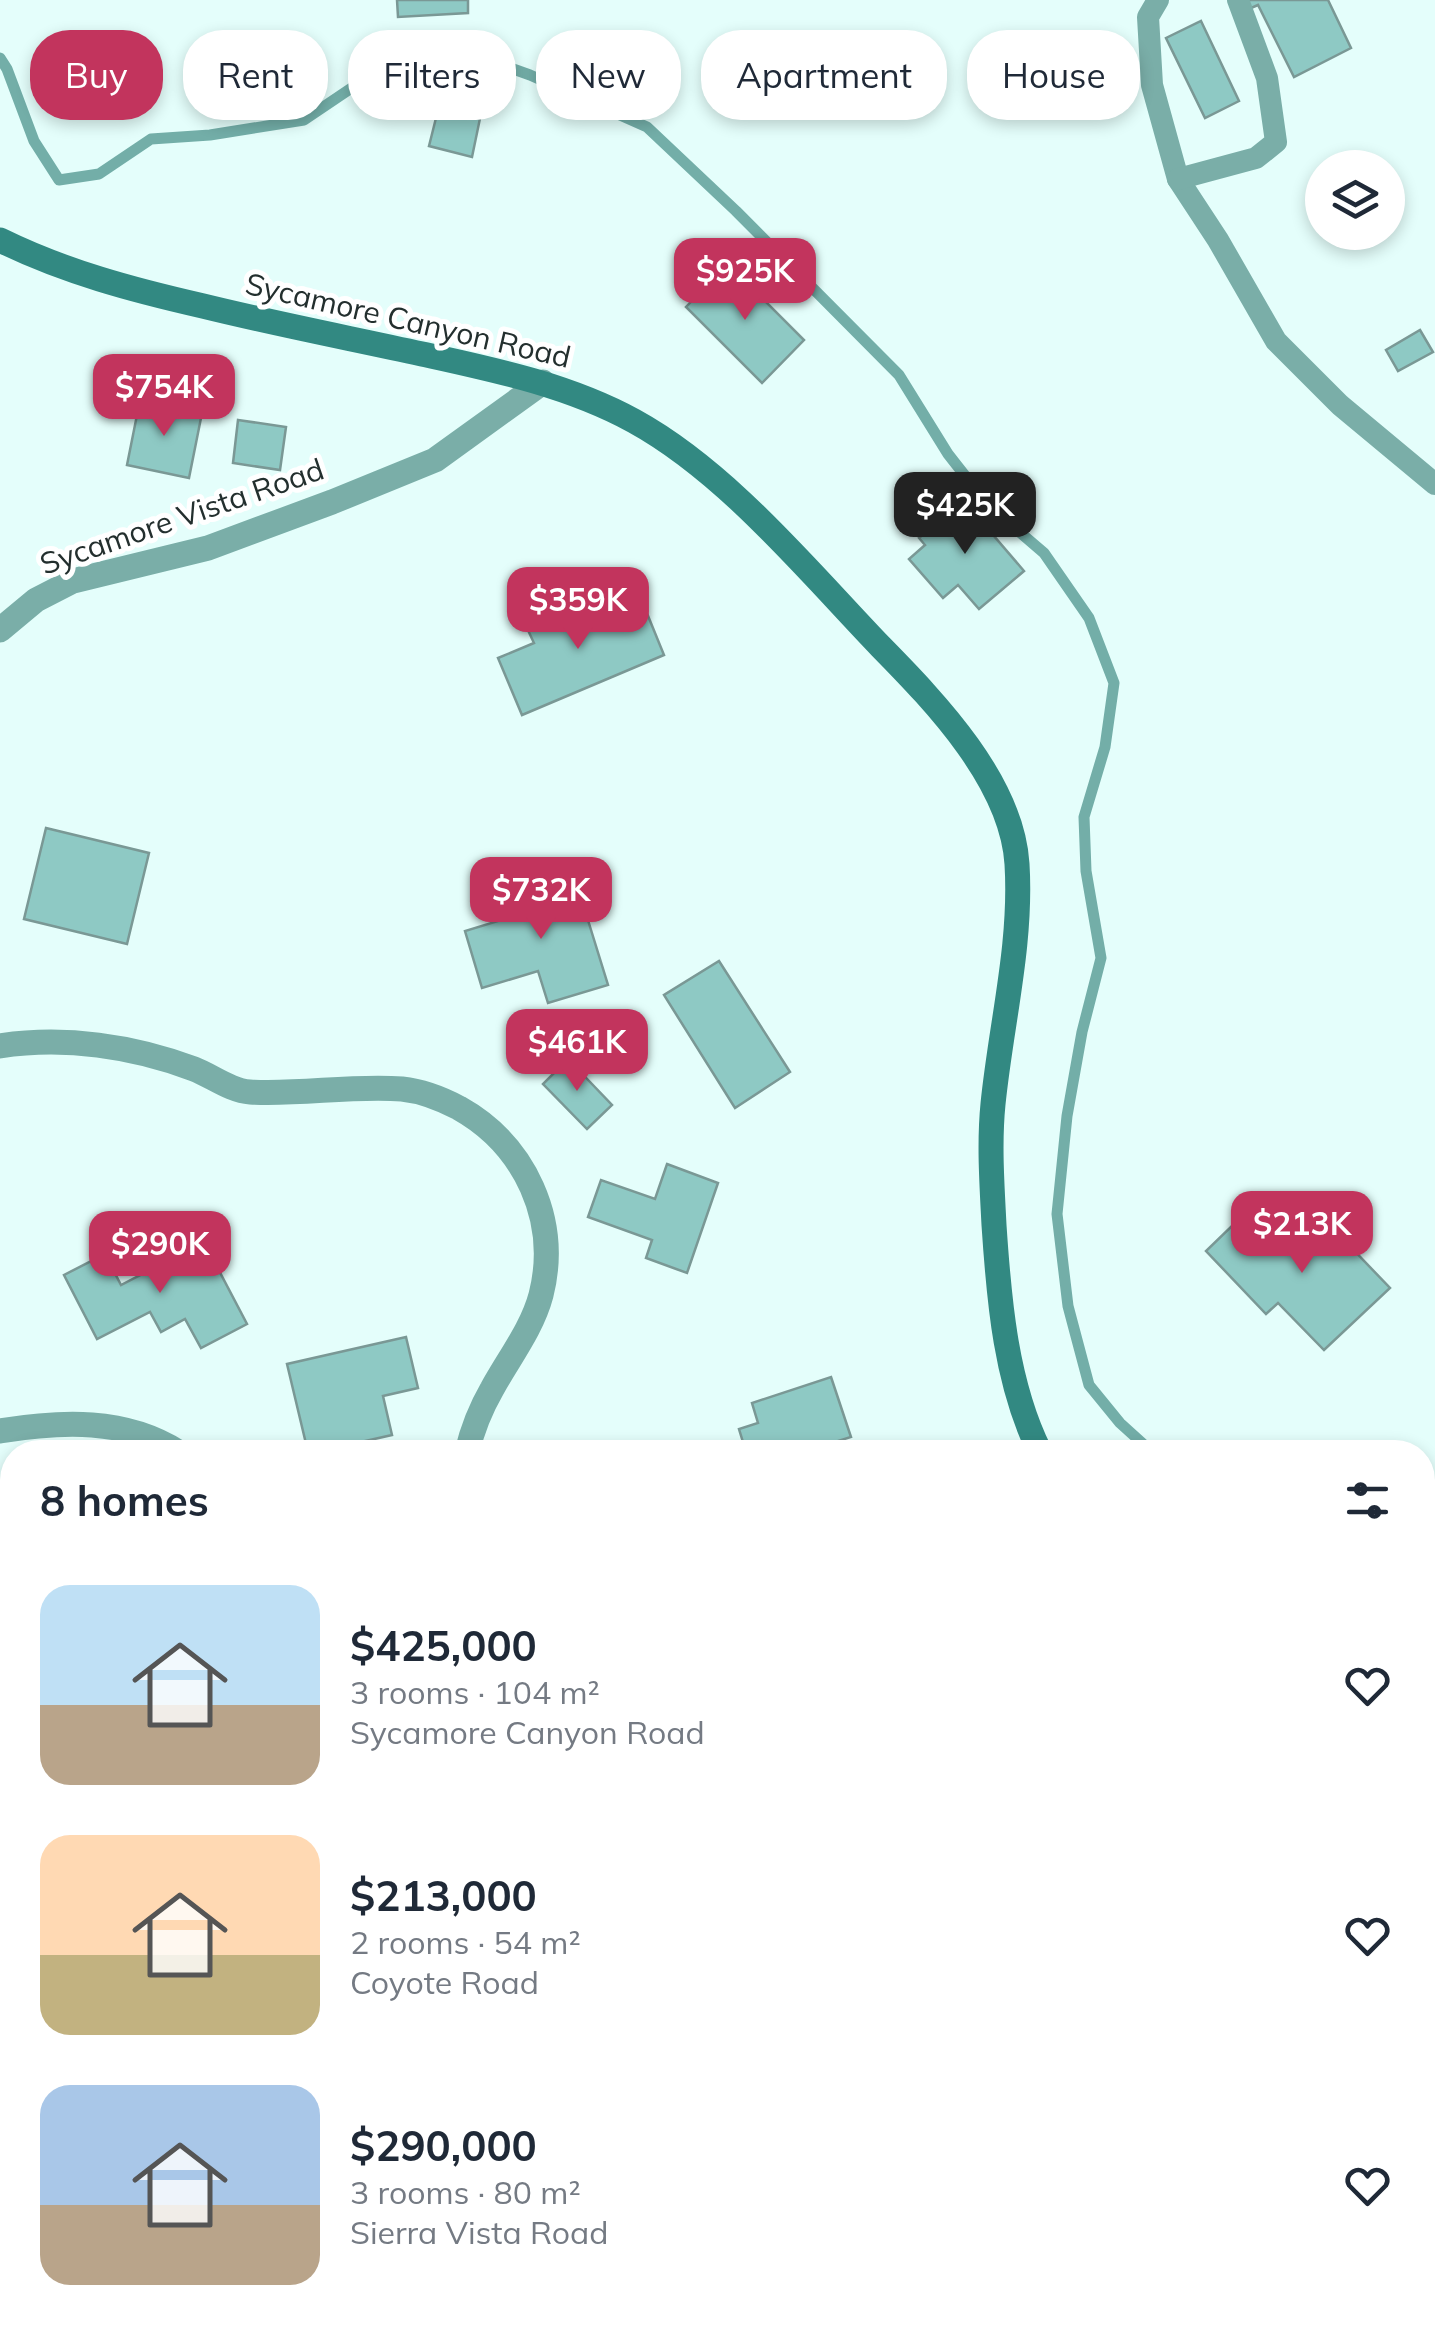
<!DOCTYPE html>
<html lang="en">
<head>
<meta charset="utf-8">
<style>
  :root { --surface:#fff; --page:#f2f2f3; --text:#1f2937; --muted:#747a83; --accent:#c2345d }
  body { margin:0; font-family:Mulish,sans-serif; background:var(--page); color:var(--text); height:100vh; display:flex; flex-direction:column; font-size:38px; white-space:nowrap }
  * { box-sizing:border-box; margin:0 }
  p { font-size:32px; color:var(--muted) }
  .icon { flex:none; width:55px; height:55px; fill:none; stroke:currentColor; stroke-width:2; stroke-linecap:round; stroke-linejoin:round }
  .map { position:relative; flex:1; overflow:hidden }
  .details { position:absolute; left:0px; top:1440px; width:1435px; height:890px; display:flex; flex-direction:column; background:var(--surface); border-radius:40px 40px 0 0; box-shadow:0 5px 15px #0003 }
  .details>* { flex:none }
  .hud { position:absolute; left:30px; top:30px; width:1375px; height:90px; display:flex; gap:20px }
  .buttons { position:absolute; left:1305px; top:150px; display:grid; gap:20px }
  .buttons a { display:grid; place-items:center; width:100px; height:100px; border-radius:50%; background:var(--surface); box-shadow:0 5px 15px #0003; font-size:50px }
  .price { position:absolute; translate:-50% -85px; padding:0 22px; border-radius:20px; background:var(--accent); color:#fff; font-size:32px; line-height:65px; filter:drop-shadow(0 2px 5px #0008) }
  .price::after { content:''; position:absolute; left:50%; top:60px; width:30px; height:22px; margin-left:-15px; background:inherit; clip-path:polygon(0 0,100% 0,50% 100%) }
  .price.active { background:#222; color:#fff }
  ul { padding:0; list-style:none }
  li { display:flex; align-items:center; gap:30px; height:250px; padding:0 40px }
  li span { display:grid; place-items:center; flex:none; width:280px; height:200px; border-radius:30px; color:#555 }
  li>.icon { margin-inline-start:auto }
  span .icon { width:120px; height:120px; fill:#fffc; stroke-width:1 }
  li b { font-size:42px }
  h2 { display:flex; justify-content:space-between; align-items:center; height:120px; padding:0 40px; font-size:42px }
  .pill { padding:0 35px; border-radius:40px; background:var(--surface); box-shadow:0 5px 15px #0003; font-size:35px; line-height:90px }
  .pill.active { background:var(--accent); color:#fff }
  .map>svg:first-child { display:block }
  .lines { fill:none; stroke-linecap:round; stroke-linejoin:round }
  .stream { stroke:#73aea8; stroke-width:11 }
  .building { fill:#8ec9c4; stroke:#7a9895; stroke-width:2.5 }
  .lane { stroke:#7aaea8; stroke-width:22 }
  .street { stroke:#7aaea8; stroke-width:25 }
  .secondary { stroke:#328982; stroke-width:25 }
  .labels { text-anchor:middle; stroke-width:10; stroke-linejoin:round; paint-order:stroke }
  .street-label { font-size:30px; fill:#232f2e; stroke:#fff }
</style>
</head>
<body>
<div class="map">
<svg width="1435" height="2330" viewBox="0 0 1435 2330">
  <rect width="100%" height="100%" fill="#e4fefb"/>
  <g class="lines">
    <!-- stream -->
    <g class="stream">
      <polyline points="0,58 7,69 34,141 59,180 99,174 151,139 210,135 304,120 396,58 454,48 530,75 647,127 736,211 899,375 948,454 988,505 1044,553 1089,618 1114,683 1105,747 1084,817 1086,871 1101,958 1082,1032 1067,1116 1057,1214 1068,1306 1089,1385 1120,1423 1152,1452"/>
      <polyline points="1422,1587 1435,1588"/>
      <polyline points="1216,2318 1220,2330"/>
    </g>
  </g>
  <!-- building -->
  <g class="building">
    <polygon points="397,0 468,0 468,13 398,17"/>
    <polygon points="1244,0 1328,0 1351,48 1294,77 1258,5 1249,9"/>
    <polygon points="1201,21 1239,101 1205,118 1166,38"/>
    <polygon points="442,94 483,104 472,157 429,146"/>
    <polygon points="728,264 804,340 762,383 686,307"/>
    <polygon points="1420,330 1433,352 1398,371 1386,350"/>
    <polygon points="140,400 202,413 189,478 127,465"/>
    <polygon points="238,420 286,427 280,470 233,463"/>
    <polygon points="963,500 1024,571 979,609 958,585 943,598 909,559 925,545 919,538"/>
    <polygon points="606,592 617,617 644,606 664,655 522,715 498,658 534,643 526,626"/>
    <polygon points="46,828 149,853 127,944 24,919"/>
    <polygon points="574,875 608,985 548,1003 538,971 482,988 465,931 508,918 502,897"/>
    <polygon points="719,961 790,1072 735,1108 664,995"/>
    <polygon points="568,1059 612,1105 587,1129 543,1084"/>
    <polygon points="667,1164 718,1183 687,1273 646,1258 652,1240 588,1217 601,1180 655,1199"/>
    <polygon points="1289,1216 1305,1232 1321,1216 1390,1288 1324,1350 1278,1303 1266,1314 1206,1251 1236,1222 1259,1246"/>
    <polygon points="204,1242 247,1324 201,1348 185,1319 161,1332 150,1312 97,1339 64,1275 105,1254 121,1285"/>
    <polygon points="406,1337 418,1388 383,1396 392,1435 361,1442 363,1452 308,1452 287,1364"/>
    <polygon points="831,1377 851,1437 819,1447 821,1452 746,1452 739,1429 758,1423 752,1403"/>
    <polygon points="1422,1948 1435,1951 1435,1962 1422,2001"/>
    <polygon points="1422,2152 1435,2153 1435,2199 1422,2197"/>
    <polygon points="311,2318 400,2318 404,2330 315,2330"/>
    <polygon points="742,2318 827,2318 828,2330 744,2330"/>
    <polygon points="1056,2318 1128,2318 1129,2322 1086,2330 1059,2330"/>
  </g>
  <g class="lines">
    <!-- lane -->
    <g class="lane">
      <polyline points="1158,0 1148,17 1152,85 1178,179 1218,240 1276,341 1340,405 1435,484"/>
      <polyline points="1178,179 1256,158 1276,142 1267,78 1238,0"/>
    </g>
    <!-- street -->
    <g class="street">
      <polyline points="0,630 36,600 73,581 208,548 332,502 435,460 543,382"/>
      <path d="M 0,1046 C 64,1036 133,1046 194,1069 C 212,1076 231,1091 250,1092 C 300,1095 351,1085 402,1089 C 421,1091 442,1099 459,1108 C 525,1145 560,1220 541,1295 C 532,1329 509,1358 492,1389 C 481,1408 472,1431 467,1452"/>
      <path d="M 0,1431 C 61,1421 125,1418 178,1452"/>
      <polyline points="1422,1525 1435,1522"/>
      <polyline points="644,2330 645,2318"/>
    </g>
    <!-- secondary -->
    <g class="secondary">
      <path d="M 0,240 C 65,272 133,290 203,306 C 276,324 349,338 422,354 C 495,370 568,385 634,421 C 727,472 808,571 881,647 C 936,703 1012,782 1017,864 C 1022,945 1001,1024 993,1104 C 989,1144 992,1185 994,1225 C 999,1301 1006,1384 1040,1452"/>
      <polyline points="1280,2330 1280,2318"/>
    </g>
  </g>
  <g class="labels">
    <!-- street labels -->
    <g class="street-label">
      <text transform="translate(408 321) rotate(13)" y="10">Sycamore Canyon Road</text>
      <text transform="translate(182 517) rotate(-19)" y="10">Sycamore Vista Road</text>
    </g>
  </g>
</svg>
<div class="buttons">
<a><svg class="icon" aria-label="layers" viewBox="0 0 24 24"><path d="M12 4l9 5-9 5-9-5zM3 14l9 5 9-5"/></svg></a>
</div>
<b class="price" style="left:745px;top:323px">$925K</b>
<b class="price" style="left:164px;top:439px">$754K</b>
<b class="price active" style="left:965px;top:557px">$425K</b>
<b class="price" style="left:578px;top:652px">$359K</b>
<b class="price" style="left:541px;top:942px">$732K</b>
<b class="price" style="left:577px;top:1094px">$461K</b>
<b class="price" style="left:1302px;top:1276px">$213K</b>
<b class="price" style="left:160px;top:1296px">$290K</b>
<div class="hud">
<a class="pill active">Buy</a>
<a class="pill">Rent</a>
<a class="pill">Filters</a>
<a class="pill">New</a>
<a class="pill">Apartment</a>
<a class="pill">House</a>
</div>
<section class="details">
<h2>8 homes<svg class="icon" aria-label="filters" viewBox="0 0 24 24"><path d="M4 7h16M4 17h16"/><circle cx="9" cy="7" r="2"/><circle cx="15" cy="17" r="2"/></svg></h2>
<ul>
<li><span style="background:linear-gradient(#bfe0f5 60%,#b9a48a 0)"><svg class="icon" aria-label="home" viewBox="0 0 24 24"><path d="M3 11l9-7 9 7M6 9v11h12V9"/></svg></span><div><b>$425,000</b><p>3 rooms · 104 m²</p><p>Sycamore Canyon Road</p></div><svg class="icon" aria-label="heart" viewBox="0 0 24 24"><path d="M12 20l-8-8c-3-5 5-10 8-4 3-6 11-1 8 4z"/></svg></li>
<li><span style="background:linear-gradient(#ffd9b3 60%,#c2b280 0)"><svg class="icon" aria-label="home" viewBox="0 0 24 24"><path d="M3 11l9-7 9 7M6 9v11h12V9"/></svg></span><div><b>$213,000</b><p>2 rooms · 54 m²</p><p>Coyote Road</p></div><svg class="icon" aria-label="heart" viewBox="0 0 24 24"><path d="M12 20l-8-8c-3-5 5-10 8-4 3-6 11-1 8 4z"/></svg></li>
<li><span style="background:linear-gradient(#a9c7e8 60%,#b9a48a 0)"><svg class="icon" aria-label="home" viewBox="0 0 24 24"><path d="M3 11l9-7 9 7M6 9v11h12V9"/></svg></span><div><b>$290,000</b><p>3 rooms · 80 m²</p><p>Sierra Vista Road</p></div><svg class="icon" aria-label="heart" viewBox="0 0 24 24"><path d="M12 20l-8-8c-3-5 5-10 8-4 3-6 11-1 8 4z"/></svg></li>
</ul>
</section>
</div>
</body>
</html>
